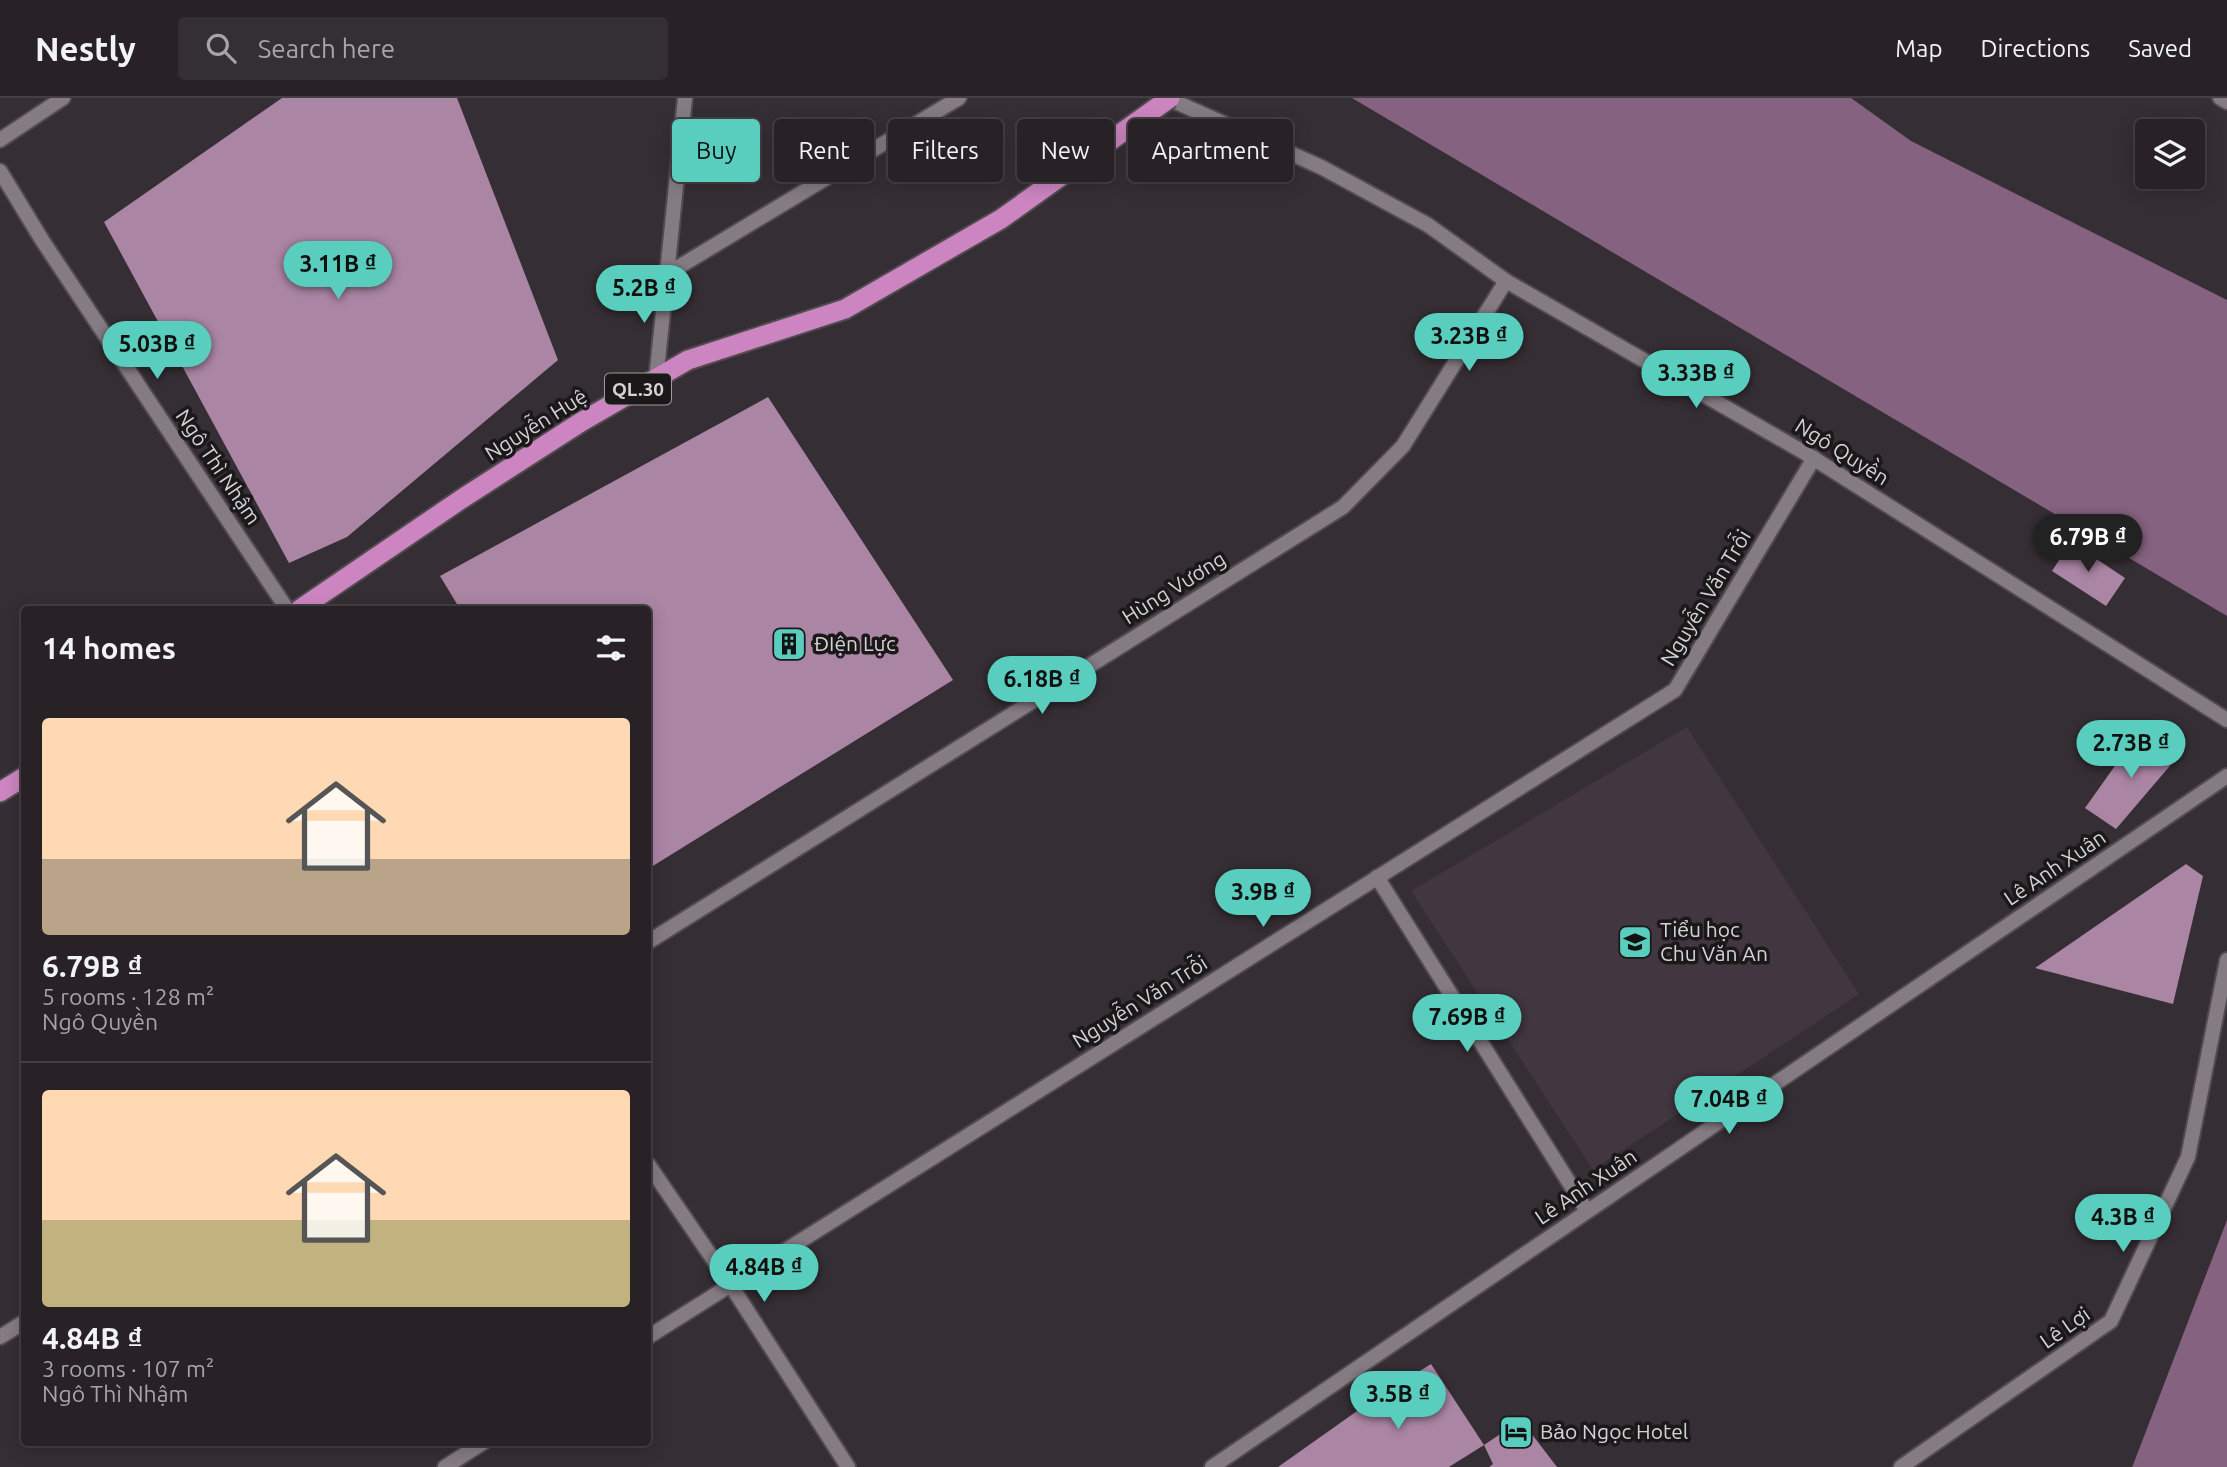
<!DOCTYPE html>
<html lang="en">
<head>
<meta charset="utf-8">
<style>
  :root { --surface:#282227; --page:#342f33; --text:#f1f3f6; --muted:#a5a4a7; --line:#443f44; --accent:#5acebe }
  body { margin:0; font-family:Ubuntu,sans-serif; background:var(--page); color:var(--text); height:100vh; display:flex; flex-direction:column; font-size:26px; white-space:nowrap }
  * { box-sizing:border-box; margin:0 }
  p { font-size:23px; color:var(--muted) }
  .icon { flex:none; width:38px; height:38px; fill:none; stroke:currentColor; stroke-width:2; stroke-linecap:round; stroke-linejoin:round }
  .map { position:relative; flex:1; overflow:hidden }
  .panel { position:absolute; left:21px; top:508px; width:630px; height:840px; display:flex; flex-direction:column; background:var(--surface); border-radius:7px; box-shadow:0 4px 18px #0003,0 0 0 2px var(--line) }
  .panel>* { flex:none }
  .guide { position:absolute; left:672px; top:21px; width:665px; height:63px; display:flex; gap:14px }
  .controls { position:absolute; left:2135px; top:21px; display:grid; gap:14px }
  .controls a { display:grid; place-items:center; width:70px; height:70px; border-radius:7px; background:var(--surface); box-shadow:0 4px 18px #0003,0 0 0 2px var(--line); font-size:35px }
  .price { position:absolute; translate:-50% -60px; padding:0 16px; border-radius:24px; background:var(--accent); color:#111; font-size:23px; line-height:46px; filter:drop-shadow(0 2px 4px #0008) }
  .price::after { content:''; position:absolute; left:50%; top:42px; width:21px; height:16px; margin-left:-10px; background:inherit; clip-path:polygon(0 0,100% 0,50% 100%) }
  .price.current { background:#222; color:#fff }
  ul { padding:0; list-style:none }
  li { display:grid; align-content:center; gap:14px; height:371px; padding:0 21px }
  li+li { border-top:2px solid var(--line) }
  li span { display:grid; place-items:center; height:217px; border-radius:7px; color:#555 }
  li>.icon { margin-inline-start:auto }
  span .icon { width:126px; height:126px; fill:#fffc; stroke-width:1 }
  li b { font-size:30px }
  h2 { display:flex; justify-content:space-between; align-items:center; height:84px; padding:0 21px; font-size:30px }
  .tag { padding:0 24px; border-radius:7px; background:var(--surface); box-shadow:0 4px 18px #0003,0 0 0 2px var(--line); font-size:24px; line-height:63px }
  .tag.current { background:var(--accent); color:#111 }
  header { display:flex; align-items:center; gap:42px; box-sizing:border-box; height:98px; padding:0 35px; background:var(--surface); border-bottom:2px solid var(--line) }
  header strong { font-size:33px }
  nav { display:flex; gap:38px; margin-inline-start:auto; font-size:24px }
  .search { width:490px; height:63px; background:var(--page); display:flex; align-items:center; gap:18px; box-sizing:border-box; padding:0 24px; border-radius:7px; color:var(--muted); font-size:26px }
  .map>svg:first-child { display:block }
  .built { fill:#423640 }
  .water { fill:#85627f }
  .building { fill:#ab85a4 }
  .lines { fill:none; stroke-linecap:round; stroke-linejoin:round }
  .minor-casing { stroke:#514b50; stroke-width:18 }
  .tertiary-casing { stroke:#514b50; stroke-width:18 }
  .trunk-casing { stroke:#514b50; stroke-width:23 }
  .minor { stroke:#857c83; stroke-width:14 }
  .tertiary { stroke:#857c83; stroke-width:14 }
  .trunk { stroke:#cc85c0; stroke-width:19 }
  .trunk-bridge-casing { stroke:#514b50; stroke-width:23; stroke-linecap:butt }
  .trunk-bridge { stroke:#cc85c0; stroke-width:19 }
  .labels { text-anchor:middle; stroke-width:7; stroke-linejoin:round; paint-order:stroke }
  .shield { fill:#1b181a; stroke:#9d9a9c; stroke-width:2 }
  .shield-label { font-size:19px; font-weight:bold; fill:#d5d1d4 }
  .street-label { font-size:21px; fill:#d5d1d4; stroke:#1b181a }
  .poi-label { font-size:21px; fill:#d5d1d4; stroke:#1b181a; text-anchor:start }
</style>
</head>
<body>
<header>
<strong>Nestly</strong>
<div class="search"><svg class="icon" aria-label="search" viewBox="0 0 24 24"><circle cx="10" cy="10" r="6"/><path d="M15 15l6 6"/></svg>Search here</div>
<nav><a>Map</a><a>Directions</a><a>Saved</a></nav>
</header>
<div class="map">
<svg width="2227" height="1369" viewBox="0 0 2227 1369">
  <rect width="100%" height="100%" fill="#352e34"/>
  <!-- built -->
  <polygon class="built" points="1687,629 1859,896 1593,1072 1411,793"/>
  <!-- water -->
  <g class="water">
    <polygon points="1352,0 1851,0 1911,43 2227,202 2227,518"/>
    <polygon points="2227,1122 2227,1369 2132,1369 2133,1367"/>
  </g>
  <!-- building -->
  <g class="building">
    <polygon points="282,0 457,0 558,262 347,439 289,465 104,124"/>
    <polygon points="768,299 953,582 648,771 648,511 460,511 440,478"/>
    <polygon points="2071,444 2125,480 2106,508 2052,473"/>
    <polygon points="2139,634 2180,656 2116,731 2085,710"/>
    <polygon points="2186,766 2203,778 2173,906 2035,870"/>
    <polygon points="1431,1266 1484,1347 1449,1369 1278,1369 1367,1306"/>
    <polygon points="1521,1322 1557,1369 1489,1369 1493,1366 1484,1347"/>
  </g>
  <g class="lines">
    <!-- minor casing -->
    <g class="minor-casing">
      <g id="minor">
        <polyline points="2220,0 2227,4"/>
        <polyline points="0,42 63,0"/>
        <polyline points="656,281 667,176 959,0"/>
        <polyline points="1377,779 1587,1113"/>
        <polyline points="648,844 1343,409 1403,348 1506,183"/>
        <polyline points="0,1239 24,1224"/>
        <polyline points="648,1239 1675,592 1814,360"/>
        <polyline points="445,1369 484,1344"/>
        <polyline points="1212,1369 2227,678"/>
      </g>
    </g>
    <!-- tertiary casing -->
    <g class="tertiary-casing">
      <g id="tertiary">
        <polyline points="1167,0 1321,69 1428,127 1506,183 1805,355 2227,622"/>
        <polyline points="0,73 42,142 287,511"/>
        <polyline points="667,176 685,0"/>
        <polyline points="648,1066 730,1186 848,1369"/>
        <polyline points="1901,1369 2111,1223 2188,1059 2227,862"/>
      </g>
    </g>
    <!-- trunk casing -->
    <g class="trunk-casing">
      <g id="trunk">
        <polyline points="300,511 460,402 581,324 688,262 845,211 1001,121"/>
        <polyline points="0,694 24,679"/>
      </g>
    </g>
    <!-- minor -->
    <use href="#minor" class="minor"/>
    <!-- tertiary -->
    <use href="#tertiary" class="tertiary"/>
    <!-- trunk -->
    <use href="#trunk" class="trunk"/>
    <!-- trunk-bridge casing -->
    <g class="trunk-bridge-casing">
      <polyline id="trunk-bridge" points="1001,121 1170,0"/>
    </g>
    <!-- trunk-bridge -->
    <use href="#trunk-bridge" class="trunk-bridge"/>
  </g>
  <!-- icons -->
  <defs>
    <g id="building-square" transform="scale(1.75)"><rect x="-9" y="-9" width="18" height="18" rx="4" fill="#5acebe" stroke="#1b181a"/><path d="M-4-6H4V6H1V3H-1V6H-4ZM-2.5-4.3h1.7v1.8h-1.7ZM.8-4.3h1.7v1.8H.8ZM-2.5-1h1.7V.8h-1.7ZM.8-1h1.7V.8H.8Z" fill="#111"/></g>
    <g id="school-square" transform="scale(1.75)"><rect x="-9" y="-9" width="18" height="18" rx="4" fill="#5acebe" stroke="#1b181a"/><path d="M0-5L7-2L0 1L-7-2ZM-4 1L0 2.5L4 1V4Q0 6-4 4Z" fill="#111"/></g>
    <g id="hotel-square" transform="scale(1.75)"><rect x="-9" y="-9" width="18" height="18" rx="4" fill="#5acebe" stroke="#1b181a"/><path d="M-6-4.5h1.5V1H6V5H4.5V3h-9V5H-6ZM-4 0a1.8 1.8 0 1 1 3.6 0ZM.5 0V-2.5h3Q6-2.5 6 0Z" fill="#111"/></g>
  </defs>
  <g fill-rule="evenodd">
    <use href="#building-square" x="789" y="546"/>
    <use href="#school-square" x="1635" y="844"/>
    <use href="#hotel-square" x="1516" y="1334"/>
  </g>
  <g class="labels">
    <!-- shield labels -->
    <rect class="shield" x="605" y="275.5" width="66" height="31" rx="5"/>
    <g class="shield-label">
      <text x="638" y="298">QL.30</text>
    </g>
    <!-- street labels -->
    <g class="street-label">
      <text transform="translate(536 327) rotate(-32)" y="7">Nguyễn Huệ</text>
      <text transform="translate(1842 354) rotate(32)" y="7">Ngô Quyền</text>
      <text transform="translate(218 369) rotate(56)" y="7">Ngô Thì Nhậm</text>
      <text transform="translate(1174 490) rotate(-32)" y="7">Hùng Vương</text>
      <text transform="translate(1706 500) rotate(-59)" y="7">Nguyễn Văn Trỗi</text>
      <text transform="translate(2055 770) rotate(-34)" y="7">Lê Anh Xuân</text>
      <text transform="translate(1140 904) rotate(-32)" y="7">Nguyễn Văn Trỗi</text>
      <text transform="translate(1586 1089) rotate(-34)" y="7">Lê Anh Xuân</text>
      <text transform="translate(2065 1230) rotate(-35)" y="7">Lê Lợi</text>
    </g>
    <!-- poi labels -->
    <g class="poi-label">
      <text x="814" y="553">ĐIện Lực</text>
      <text x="1660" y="839">Tiểu học<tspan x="1660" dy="24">Chu Văn An</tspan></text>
      <text x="1540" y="1341">Bảo Ngọc Hotel</text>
    </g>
  </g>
</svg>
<div class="controls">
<a><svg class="icon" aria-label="layers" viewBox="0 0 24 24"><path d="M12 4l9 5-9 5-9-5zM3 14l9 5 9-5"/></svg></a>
</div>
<b class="price" style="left:338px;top:203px">3.11B ₫</b>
<b class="price" style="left:644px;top:227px">5.2B ₫</b>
<b class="price" style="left:1469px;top:275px">3.23B ₫</b>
<b class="price" style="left:157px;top:283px">5.03B ₫</b>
<b class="price" style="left:1696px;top:312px">3.33B ₫</b>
<b class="price current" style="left:2088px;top:476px">6.79B ₫</b>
<b class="price" style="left:1042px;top:618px">6.18B ₫</b>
<b class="price" style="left:2131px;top:682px">2.73B ₫</b>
<b class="price" style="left:1263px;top:831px">3.9B ₫</b>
<b class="price" style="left:1467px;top:956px">7.69B ₫</b>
<b class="price" style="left:1729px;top:1038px">7.04B ₫</b>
<b class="price" style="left:2123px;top:1156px">4.3B ₫</b>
<b class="price" style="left:764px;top:1206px">4.84B ₫</b>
<b class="price" style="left:1398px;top:1333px">3.5B ₫</b>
<div class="guide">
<a class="tag current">Buy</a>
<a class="tag">Rent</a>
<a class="tag">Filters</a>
<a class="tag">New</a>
<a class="tag">Apartment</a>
</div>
<section class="panel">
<h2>14 homes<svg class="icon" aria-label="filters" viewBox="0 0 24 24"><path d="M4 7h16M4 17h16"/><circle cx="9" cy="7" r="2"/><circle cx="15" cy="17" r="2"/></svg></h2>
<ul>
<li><span style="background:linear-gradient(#ffd9b3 65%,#b9a48a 0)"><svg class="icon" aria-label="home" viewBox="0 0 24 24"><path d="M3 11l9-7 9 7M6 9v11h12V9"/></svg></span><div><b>6.79B ₫</b><p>5 rooms · 128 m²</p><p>Ngô Quyền</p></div></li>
<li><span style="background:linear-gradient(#ffd9b3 60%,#c2b280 0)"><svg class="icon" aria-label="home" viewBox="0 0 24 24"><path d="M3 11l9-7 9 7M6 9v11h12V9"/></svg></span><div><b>4.84B ₫</b><p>3 rooms · 107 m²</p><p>Ngô Thì Nhậm</p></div></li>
</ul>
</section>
</div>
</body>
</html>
